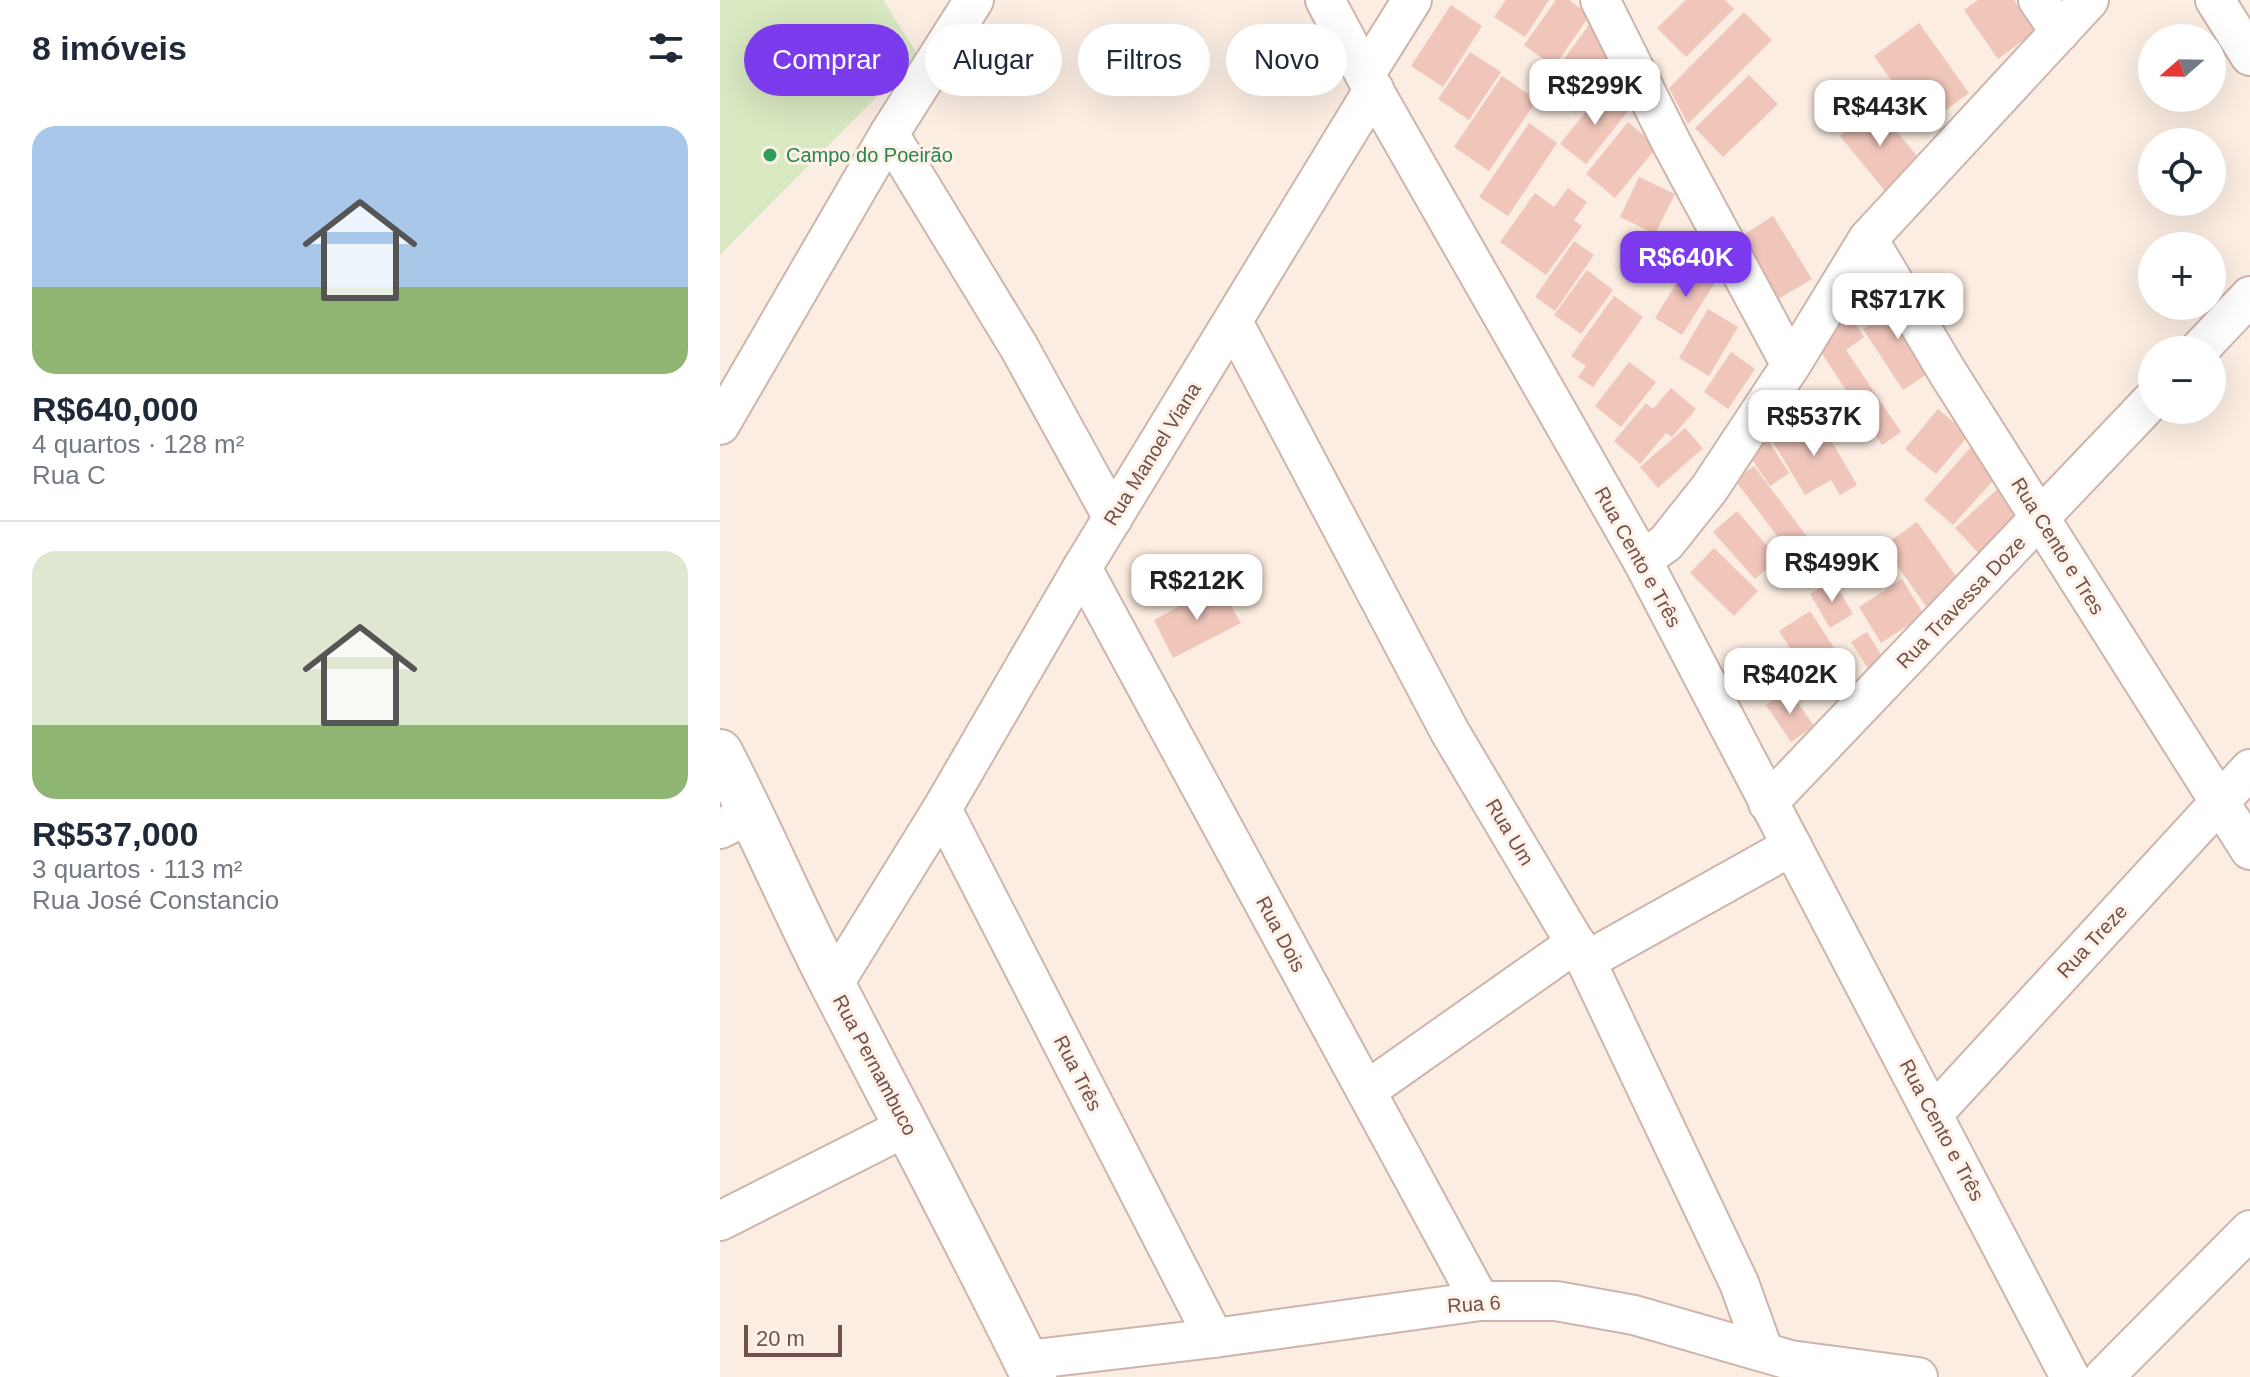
<!DOCTYPE html>
<html lang="pt">
<head>
<meta charset="utf-8">
<style>
  :root { --surface:#fff; --page:#f2f2f3; --text:#1f2937; --muted:#747a83; --line:#e0e1e3; --accent:#7c3aed }
  body { margin:0; font-family:Helvetica,sans-serif; background:var(--page); color:var(--text); height:100vh; display:flex; flex-direction:column; font-size:30px; white-space:nowrap }
  * { box-sizing:border-box; margin:0 }
  p { font-size:26px; color:var(--muted) }
  .icon { flex:none; width:44px; height:44px; fill:none; stroke:currentColor; stroke-width:2; stroke-linecap:round; stroke-linejoin:round }
  .map { position:relative; flex:1; overflow:hidden }
  .sheet { display:flex; flex-direction:column; background:var(--surface); width:720px }
  .sheet>* { flex:none }
  .guide { position:absolute; left:24px; top:24px; width:760px; height:72px; display:flex; gap:16px }
  .needle { width:52px; rotate:250deg }
  .tools { position:absolute; left:1418px; top:24px; display:grid; gap:16px }
  .tools a { display:grid; place-items:center; width:88px; height:88px; border-radius:50%; background:var(--surface); box-shadow:0 8px 32px #0002; font-size:40px }
  .scale { position:absolute; left:24px; bottom:20px; width:98px; box-sizing:border-box; padding-left:8px; border:4px solid #72514a; border-top:0; font-size:22px; line-height:28px; white-space:nowrap; color:#72514a; -webkit-text-stroke:6px #fef2e8; paint-order:stroke }
  .price { position:absolute; translate:-50% -68px; padding:0 18px; border-radius:16px; background:#fff; color:#222; font-size:26px; line-height:52px; filter:drop-shadow(0 2px 4px #0008) }
  .price::after { content:''; position:absolute; left:50%; top:48px; width:24px; height:18px; margin-left:-12px; background:inherit; clip-path:polygon(0 0,100% 0,50% 100%) }
  .price.current { background:var(--accent); color:#fff }
  ul { padding:0; list-style:none }
  li { display:grid; align-content:center; gap:16px; height:424px; padding:0 32px }
  li+li { border-top:2px solid var(--line) }
  li span { display:grid; place-items:center; height:248px; border-radius:24px; color:#555 }
  li>.icon { margin-inline-start:auto }
  span .icon { width:144px; height:144px; fill:#fffc; stroke-width:1 }
  li b { font-size:34px }
  h2 { display:flex; justify-content:space-between; align-items:center; height:96px; padding:0 32px; font-size:34px }
  .chip { padding:0 28px; border-radius:36px; background:var(--surface); box-shadow:0 8px 32px #0002; font-size:28px; line-height:72px }
  .chip.current { background:var(--accent); color:#fff }
  main { display:flex; flex:1; min-height:0 }
  .map>svg:first-child { display:block }
  .green { fill:#d8e8c1 }
  .building { fill:#f0c6bb }
  .lines { fill:none; stroke-linecap:round; stroke-linejoin:round }
  .minor-casing { stroke:#ceb5ac; stroke-width:42 }
  .tertiary-casing { stroke:#ceb5ac; stroke-width:48 }
  .minor { stroke:#fff; stroke-width:38 }
  .tertiary { stroke:#fff; stroke-width:44 }
  .leisure-dot { fill:#2e9e5b; stroke:#fef2e8; stroke-width:3 }
  .labels { text-anchor:middle; stroke-width:6; stroke-linejoin:round; paint-order:stroke }
  .leisure-label { font-size:20px; fill:#27864d; stroke:#fef2e8; text-anchor:start }
  .street-label { font-size:20px; fill:#72514a; stroke:#fef2e8 }
</style>
</head>
<body>
<main>
<section class="sheet">
<h2>8 imóveis<svg class="icon" aria-label="filters" viewBox="0 0 24 24"><path d="M4 7h16M4 17h16"/><circle cx="9" cy="7" r="2"/><circle cx="15" cy="17" r="2"/></svg></h2>
<ul>
<li><span style="background:linear-gradient(#a9c7e8 65%,#8fb573 0)"><svg class="icon" aria-label="home" viewBox="0 0 24 24"><path d="M3 11l9-7 9 7M6 9v11h12V9"/></svg></span><div><b>R$640,000</b><p>4 quartos · 128 m²</p><p>Rua C</p></div></li>
<li><span style="background:linear-gradient(#dfe7d0 70%,#8fb573 0)"><svg class="icon" aria-label="home" viewBox="0 0 24 24"><path d="M3 11l9-7 9 7M6 9v11h12V9"/></svg></span><div><b>R$537,000</b><p>3 quartos · 113 m²</p><p>Rua José Constancio</p></div></li>
</ul>
</section>
<div class="map">
<svg width="1530" height="1377" viewBox="0 0 1530 1377">
  <rect width="100%" height="100%" fill="#fbede2"/>
  <!-- green -->
  <polygon class="green" points="0,0 163,0 198,55 0,255"/>
  <!-- building -->
  <g class="building">
    <polygon points="786,0 829,0 805,37 774,17"/>
    <polygon points="836,0 849,0 870,15 834,67 804,45"/>
    <polygon points="966,0 1005,0 1014,9 966,57 937,28"/>
    <polygon points="1258,0 1294,0 1316,31 1278,59 1244,10"/>
    <polygon points="731,5 762,26 723,87 691,66"/>
    <polygon points="1024,12 1052,40 968,124 949,88"/>
    <polygon points="871,22 895,61 856,113 823,88"/>
    <polygon points="1199,23 1249,93 1204,126 1154,56"/>
    <polygon points="750,52 781,72 749,120 718,99"/>
    <polygon points="1029,75 1058,104 1003,157 975,128"/>
    <polygon points="782,76 817,100 769,171 734,147"/>
    <polygon points="884,89 909,110 866,164 840,144"/>
    <polygon points="1156,106 1201,161 1165,191 1120,136"/>
    <polygon points="908,122 937,147 895,198 866,174"/>
    <polygon points="809,123 837,143 788,216 759,197"/>
    <polygon points="919,177 955,194 935,234 900,217"/>
    <polygon points="848,188 867,202 854,220 862,226 826,275 780,242 815,193 834,207"/>
    <polygon points="1053,216 1092,279 1055,301 1017,239"/>
    <polygon points="929,233 961,254 945,280 912,261"/>
    <polygon points="854,241 874,255 835,311 815,297"/>
    <polygon points="969,263 996,281 962,335 935,318"/>
    <polygon points="867,270 893,290 861,334 834,315"/>
    <polygon points="1162,281 1219,366 1183,390 1143,329 1164,315 1148,291"/>
    <polygon points="894,296 923,317 873,387 858,377 866,366 851,356"/>
    <polygon points="988,309 1018,327 989,376 959,358"/>
    <polygon points="1130,316 1144,337 1126,350 1181,432 1162,445 1097,346"/>
    <polygon points="1011,352 1035,369 1008,409 984,392"/>
    <polygon points="909,362 936,382 901,427 875,406"/>
    <polygon points="951,388 976,409 952,437 946,433 920,464 894,441 926,403 933,409"/>
    <polygon points="1124,392 1144,427 1117,443 1096,408"/>
    <polygon points="1218,409 1249,435 1216,474 1185,449"/>
    <polygon points="1097,416 1137,485 1120,495 1111,480 1085,495 1053,442"/>
    <polygon points="965,428 983,448 938,488 920,467"/>
    <polygon points="1046,437 1069,473 1050,486 1026,451"/>
    <polygon points="1251,447 1280,473 1233,525 1204,500"/>
    <polygon points="1034,466 1097,550 1078,564 1015,480"/>
    <polygon points="1282,485 1311,518 1265,560 1235,528"/>
    <polygon points="1017,511 1058,559 1035,579 993,532"/>
    <polygon points="1197,522 1240,582 1206,606 1163,546"/>
    <polygon points="994,548 1038,591 1014,616 970,573"/>
    <polygon points="1182,579 1204,615 1161,643 1139,607"/>
    <polygon points="1113,580 1133,614 1110,628 1090,594"/>
    <polygon points="499,585 521,623 453,658 434,620"/>
    <polygon points="1090,611 1131,674 1100,694 1059,631"/>
    <polygon points="1147,632 1172,672 1156,681 1131,642"/>
    <polygon points="1068,689 1094,726 1071,742 1046,705"/>
  </g>
  <g class="lines">
    <!-- minor casing -->
    <g class="minor-casing">
      <g id="minor">
        <polyline points="605,0 645,75 922,560 1350,1377"/>
        <polyline points="880,0 952,144 1071,365"/>
        <polyline points="1318,0 1340,32"/>
        <polyline points="1495,0 1530,56"/>
        <polyline points="645,75 692,0"/>
        <polyline points="169,134 299,347 393,518"/>
        <polyline points="1148,239 1228,373 1530,850"/>
        <polyline points="513,322 730,732 866,961 1019,1283 1044,1352"/>
        <polyline points="1479,350 1530,296"/>
        <polyline points="0,425 169,134 254,0"/>
        <polyline points="922,560 946,543 989,489 1071,365 1148,239 1369,0"/>
        <polyline points="362,568 760,1301"/>
        <polyline points="1048,803 1432,400"/>
        <polyline points="222,809 494,1338"/>
        <polyline points="0,829 32,813"/>
        <polyline points="866,961 1072,846"/>
        <polyline points="113,985 222,809 362,568 654,89"/>
        <polyline points="646,1091 856,943"/>
        <polyline points="1214,1113 1530,769"/>
        <polyline points="0,1221 188,1126"/>
        <polyline points="306,1360 494,1338 760,1301 836,1301 914,1315 1070,1360 1198,1377"/>
        <polyline points="1384,1377 1530,1230"/>
      </g>
    </g>
    <!-- tertiary casing -->
    <g class="tertiary-casing">
      <path id="tertiary" d="M 0,752 C 40,829 74,910 114,987 C 181,1117 250,1246 314,1377"/>
    </g>
    <!-- minor -->
    <use href="#minor" class="minor"/>
    <!-- tertiary -->
    <use href="#tertiary" class="tertiary"/>
  </g>
  <!-- markers -->
  <circle class="leisure-dot" cx="50" cy="155" r="8"/>
  <g class="labels">
    <!-- leisure labels -->
    <g class="leisure-label">
      <text x="66" y="162">Campo do Poeirão</text>
    </g>
    <!-- street labels -->
    <g class="street-label">
      <text transform="translate(432 454) rotate(-58)" y="7">Rua Manoel Viana</text>
      <text transform="translate(1338 546) rotate(58)" y="7">Rua Cento e Tres</text>
      <text transform="translate(918 557) rotate(61)" y="7">Rua Cento e Três</text>
      <text transform="translate(1241 602) rotate(-46)" y="7">Rua Travessa Doze</text>
      <text transform="translate(790 832) rotate(59)" y="7">Rua Um</text>
      <text transform="translate(561 934) rotate(62)" y="7">Rua Dois</text>
      <text transform="translate(1372 941) rotate(-47)" y="7">Rua Treze</text>
      <text transform="translate(155 1065) rotate(62)" y="7">Rua Pernambuco</text>
      <text transform="translate(358 1073) rotate(63)" y="7">Rua Três</text>
      <text transform="translate(1222 1130) rotate(62)" y="7">Rua Cento e Três</text>
      <text transform="translate(754 1304) rotate(-4)" y="7">Rua 6</text>
    </g>
  </g>
</svg>
<div class="tools">
<a><svg class="needle" viewBox="-14 -14 28 28"><path d="M0-13l5 13h-10z" fill="#e53935"/><path d="M0 13l5-13h-10z" fill="#747a83"/></svg></a>
<a><svg class="icon" aria-label="locate" viewBox="0 0 24 24"><circle cx="12" cy="12" r="6"/><path d="M12 2v4M12 18v4M2 12h4M18 12h4"/></svg></a>
<a>+</a>
<a>−</a>
</div>
<div class="scale">20 m</div>
<b class="price" style="left:875px;top:127px">R$299K</b>
<b class="price" style="left:1160px;top:148px">R$443K</b>
<b class="price current" style="left:966px;top:299px">R$640K</b>
<b class="price" style="left:1178px;top:341px">R$717K</b>
<b class="price" style="left:1094px;top:458px">R$537K</b>
<b class="price" style="left:1112px;top:604px">R$499K</b>
<b class="price" style="left:477px;top:622px">R$212K</b>
<b class="price" style="left:1070px;top:716px">R$402K</b>
<div class="guide">
<a class="chip current">Comprar</a>
<a class="chip">Alugar</a>
<a class="chip">Filtros</a>
<a class="chip">Novo</a>
</div>
</div>
</main>
</body>
</html>
